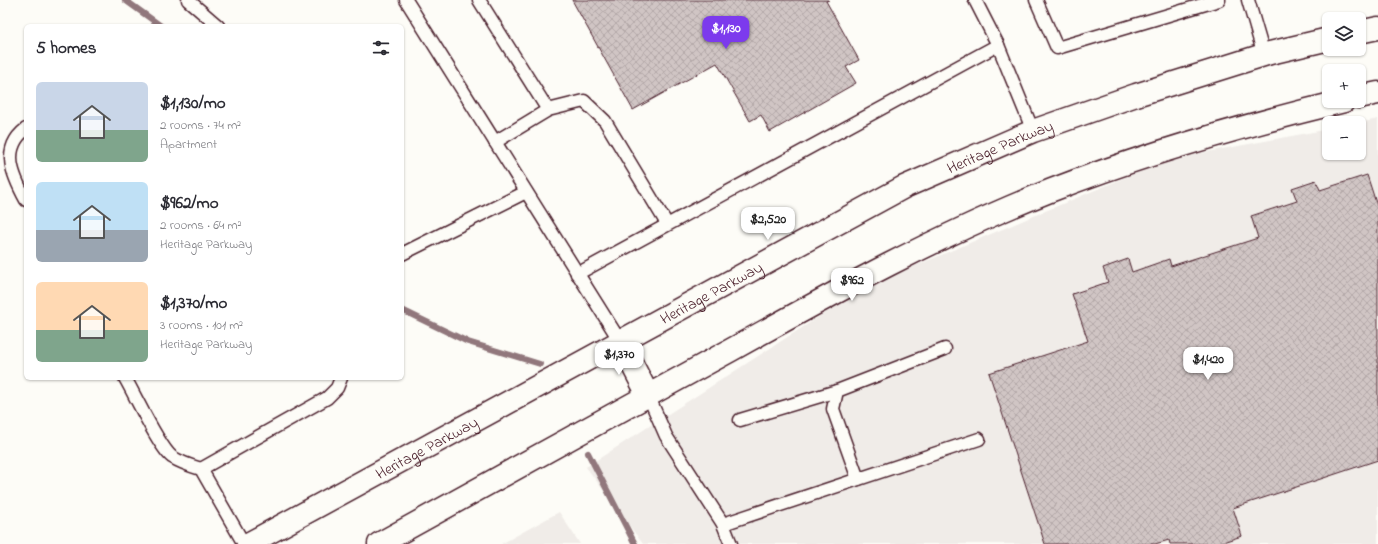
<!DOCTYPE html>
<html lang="en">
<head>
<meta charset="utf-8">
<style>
  :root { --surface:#fff; --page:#f7f7f7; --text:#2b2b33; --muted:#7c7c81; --accent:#7c3aed }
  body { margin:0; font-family:"Indie Flower",sans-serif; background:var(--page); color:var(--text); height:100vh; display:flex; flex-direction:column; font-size:15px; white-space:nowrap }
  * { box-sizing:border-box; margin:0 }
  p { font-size:13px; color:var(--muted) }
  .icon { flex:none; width:22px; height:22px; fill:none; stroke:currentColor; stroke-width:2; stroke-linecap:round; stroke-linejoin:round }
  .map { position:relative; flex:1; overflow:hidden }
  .drawer { position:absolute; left:24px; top:24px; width:380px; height:356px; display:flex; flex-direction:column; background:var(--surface); border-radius:6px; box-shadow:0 1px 3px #0004 }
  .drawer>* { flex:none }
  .tools { position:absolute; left:1322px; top:12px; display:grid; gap:8px }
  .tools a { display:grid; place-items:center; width:44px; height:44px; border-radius:6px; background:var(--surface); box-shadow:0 1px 3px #0004; font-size:20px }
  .price { position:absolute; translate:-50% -34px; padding:0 9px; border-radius:8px; background:#fff; color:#222; font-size:13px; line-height:26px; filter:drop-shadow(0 1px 2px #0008) }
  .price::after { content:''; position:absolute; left:50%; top:24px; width:12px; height:9px; margin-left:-6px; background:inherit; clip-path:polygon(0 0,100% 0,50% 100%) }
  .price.current { background:var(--accent); color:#fff }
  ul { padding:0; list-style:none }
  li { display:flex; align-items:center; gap:12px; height:100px; padding:0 12px }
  li span { display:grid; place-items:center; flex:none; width:112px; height:80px; border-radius:6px; color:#555 }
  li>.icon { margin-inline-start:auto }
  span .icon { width:48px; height:48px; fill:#fffc; stroke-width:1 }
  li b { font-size:17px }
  h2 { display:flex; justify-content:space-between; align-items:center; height:48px; padding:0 12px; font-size:17px }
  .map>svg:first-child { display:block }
  .built { fill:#f0ece8 }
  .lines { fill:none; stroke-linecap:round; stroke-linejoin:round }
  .stream { stroke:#91777b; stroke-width:6 }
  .building { fill:url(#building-cross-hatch); stroke:#4a1f2b }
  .lane-casing { stroke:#4a1f2b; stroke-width:15 }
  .secondary-casing { stroke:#4a1f2b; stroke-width:25 }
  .lane { stroke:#fdfcf7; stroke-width:12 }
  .secondary { stroke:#fdfcf7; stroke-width:22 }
  .labels { text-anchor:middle; stroke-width:4; stroke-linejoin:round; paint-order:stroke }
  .street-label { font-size:16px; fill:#4a1f2b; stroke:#fdfcf7 }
</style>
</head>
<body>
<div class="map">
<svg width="1378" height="544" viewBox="0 0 1378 544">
  <defs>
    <pattern id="building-cross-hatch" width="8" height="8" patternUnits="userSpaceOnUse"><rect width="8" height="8" fill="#d0c5c4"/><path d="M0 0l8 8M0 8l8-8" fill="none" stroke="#b4a9a9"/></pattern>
  </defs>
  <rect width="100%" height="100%" fill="#fdfcf7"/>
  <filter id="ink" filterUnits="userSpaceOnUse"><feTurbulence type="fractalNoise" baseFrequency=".025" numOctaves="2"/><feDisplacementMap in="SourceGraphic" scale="8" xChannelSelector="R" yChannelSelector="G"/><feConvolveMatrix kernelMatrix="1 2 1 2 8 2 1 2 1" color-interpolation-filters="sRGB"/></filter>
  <g filter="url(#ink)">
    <!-- built -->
    <g class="built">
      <polygon points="1378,119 1378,544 643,544 586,467 865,287 1169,159 1329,129 1329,153 1359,153 1359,123"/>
      <polygon points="559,512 580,544 501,544"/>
    </g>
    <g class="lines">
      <!-- stream -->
      <g class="stream">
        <polyline points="125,0 161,26"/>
        <polyline points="402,310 468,342 540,364"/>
        <polyline points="588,453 635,544"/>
      </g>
    </g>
    <!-- building -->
    <g class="building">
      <polygon points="572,0 829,0 826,1 859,60 846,67 856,83 770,132 761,115 750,121 717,63 633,110"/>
      <polygon points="1367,175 1378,209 1378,460 1233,508 1242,536 1216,544 1170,544 1169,540 1155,544 1045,544 989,373 1088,341 1072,294 1108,282 1103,268 1128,259 1132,272 1169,259 1171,266 1258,238 1251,216 1297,201 1292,188 1316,180 1320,190"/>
    </g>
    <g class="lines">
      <!-- lane casing -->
      <g class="lane-casing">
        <g id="lane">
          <polyline points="188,0 218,26"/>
          <polyline points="406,0 620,341"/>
          <polyline points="479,0 548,110 495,142"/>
          <polyline points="975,0 998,45 1033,131"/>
          <polyline points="1036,0 1057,48 1219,0"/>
          <polyline points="1248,0 1264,55"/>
          <polyline points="548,110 584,101 605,121 667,224"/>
          <path d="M 26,129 C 0,149 13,176 26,200"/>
          <polyline points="402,254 526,192"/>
          <polyline points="577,274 998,45"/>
          <path d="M 125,378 C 135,395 159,447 172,457 C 181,463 191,466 201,469 L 244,544"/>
          <polyline points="648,395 666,436 723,524 731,544"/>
          <polyline points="740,420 837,391"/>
          <polyline points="201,469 327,398 337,388 341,378"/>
          <polyline points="858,479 833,409 837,391 945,349"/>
          <polyline points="723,524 979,439"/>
        </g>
      </g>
      <!-- secondary casing -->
      <g class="secondary-casing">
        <g id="secondary">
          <polyline points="1359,32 1378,28"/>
          <polyline points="1359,97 1378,93"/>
          <polyline points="620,341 648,395"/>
          <path id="s1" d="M 248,544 L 904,187 L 1033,131 L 1136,95 L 1270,53 L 1329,39"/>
          <path d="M 379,544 C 497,479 613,414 731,350 C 835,292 940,234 1052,190 C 1147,153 1245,125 1344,101"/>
        </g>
      </g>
      <!-- lane -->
      <use href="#lane" class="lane"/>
      <!-- secondary -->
      <use href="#secondary" class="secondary"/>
    </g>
  </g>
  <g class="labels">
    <!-- street labels -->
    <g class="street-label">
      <text dy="6" stroke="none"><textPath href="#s1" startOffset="851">Heritage Parkway</textPath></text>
      <text dy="6" stroke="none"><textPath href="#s1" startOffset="527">Heritage Parkway</textPath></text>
      <text dy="6" stroke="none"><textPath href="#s1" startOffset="203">Heritage Parkway</textPath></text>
    </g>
  </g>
</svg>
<div class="tools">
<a><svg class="icon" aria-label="layers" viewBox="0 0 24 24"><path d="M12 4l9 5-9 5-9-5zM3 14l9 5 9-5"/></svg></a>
<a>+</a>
<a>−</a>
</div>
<b class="price current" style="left:726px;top:50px">$1,130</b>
<b class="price" style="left:768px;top:241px">$2,520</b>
<b class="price" style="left:852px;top:302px">$962</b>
<b class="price" style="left:619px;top:376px">$1,370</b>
<b class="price" style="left:1208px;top:381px">$1,420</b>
<section class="drawer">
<h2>5 homes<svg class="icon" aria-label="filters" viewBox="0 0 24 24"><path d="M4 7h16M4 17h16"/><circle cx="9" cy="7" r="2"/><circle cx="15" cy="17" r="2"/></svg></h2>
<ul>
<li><span style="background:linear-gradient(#c9d6e8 60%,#7fa58c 0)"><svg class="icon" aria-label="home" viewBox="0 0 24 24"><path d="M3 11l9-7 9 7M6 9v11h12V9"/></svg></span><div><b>$1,130/mo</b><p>2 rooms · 74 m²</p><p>Apartment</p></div></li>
<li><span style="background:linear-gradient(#bfe0f5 60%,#9aa5b1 0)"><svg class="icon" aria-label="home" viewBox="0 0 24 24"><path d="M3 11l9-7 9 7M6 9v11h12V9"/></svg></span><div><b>$962/mo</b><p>2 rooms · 64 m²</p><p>Heritage Parkway</p></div></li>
<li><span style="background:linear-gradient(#ffd9b3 60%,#7fa58c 0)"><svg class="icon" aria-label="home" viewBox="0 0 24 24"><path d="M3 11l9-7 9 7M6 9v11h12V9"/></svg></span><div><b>$1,370/mo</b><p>3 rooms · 101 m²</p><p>Heritage Parkway</p></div></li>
</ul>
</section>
</div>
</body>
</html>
